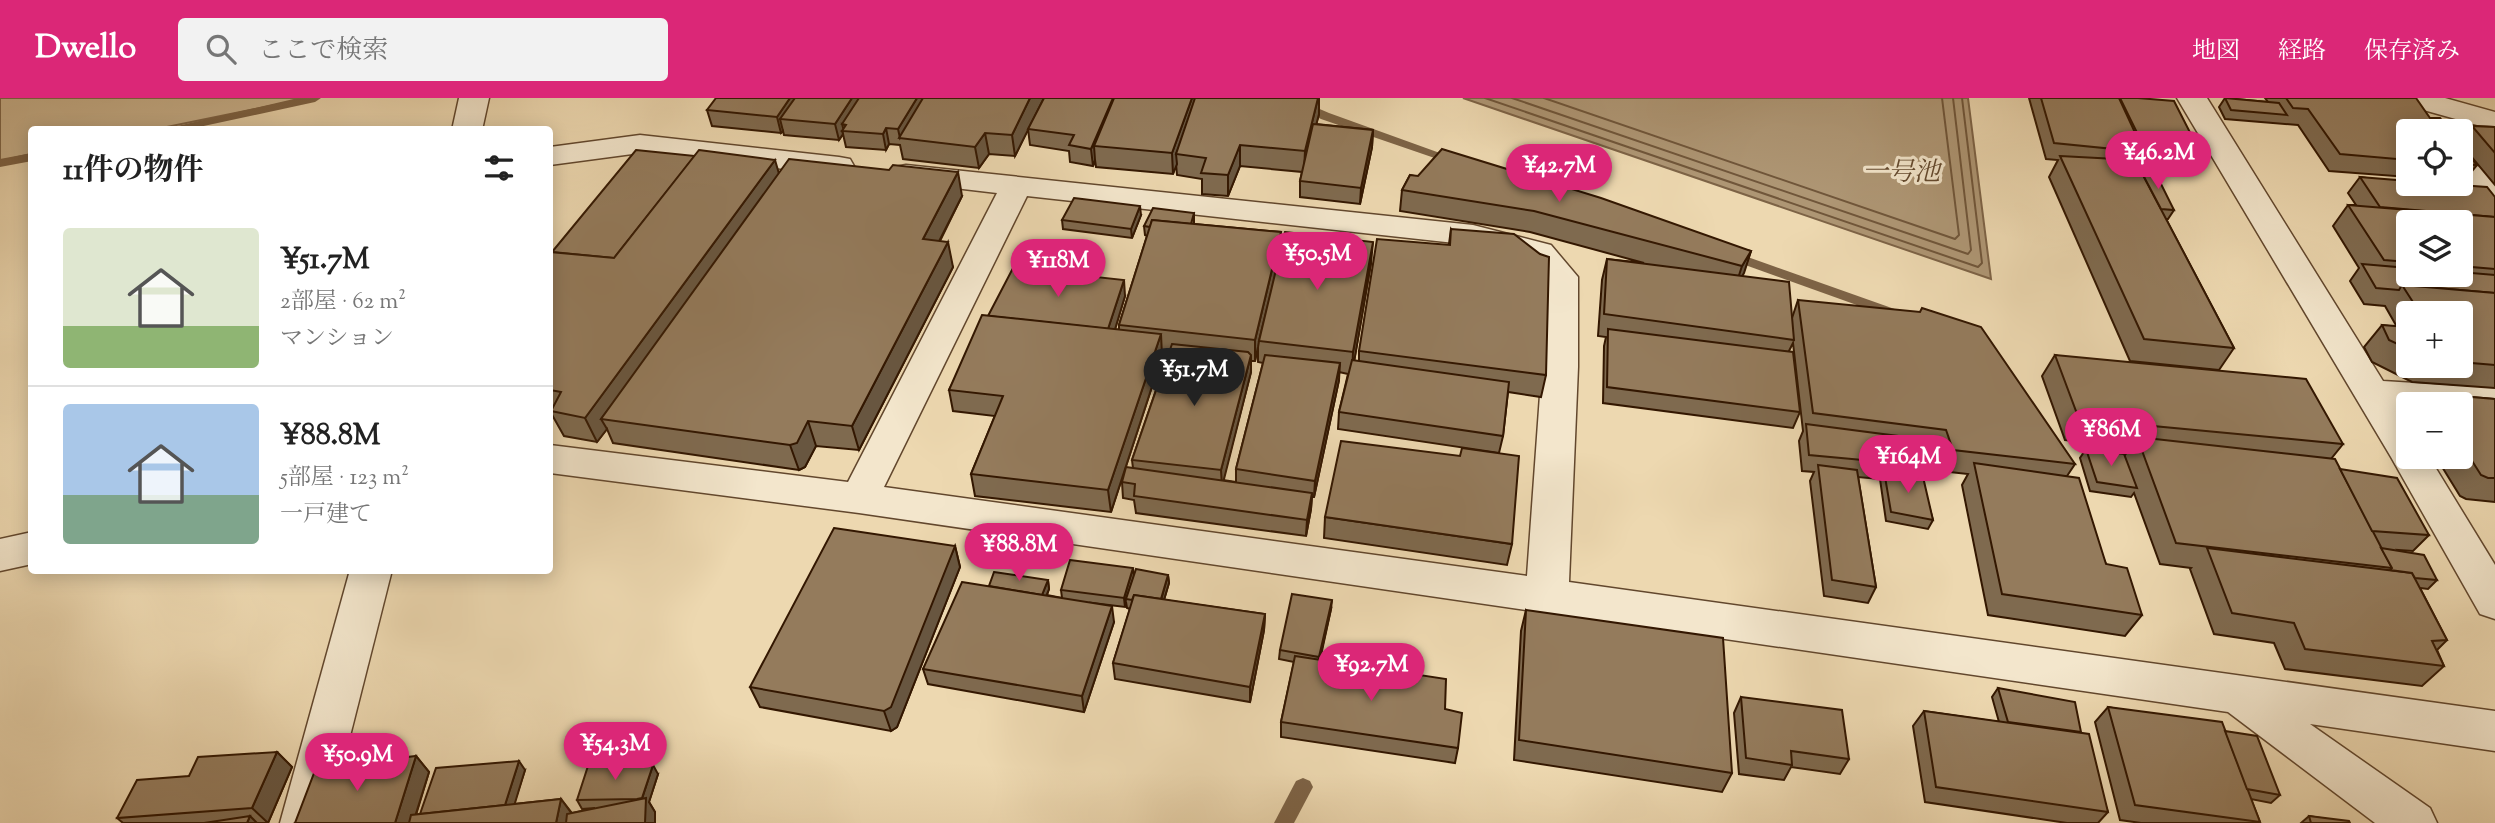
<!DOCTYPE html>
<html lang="ja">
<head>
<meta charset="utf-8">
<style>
  :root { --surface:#fff; --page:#f2f2f2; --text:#222; --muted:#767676; --line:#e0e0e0; --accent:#db2777 }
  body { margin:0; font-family:"Sorts Mill Goudy","Noto Serif JP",serif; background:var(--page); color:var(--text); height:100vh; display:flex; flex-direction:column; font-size:26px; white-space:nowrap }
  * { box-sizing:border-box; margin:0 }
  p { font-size:23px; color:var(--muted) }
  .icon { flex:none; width:38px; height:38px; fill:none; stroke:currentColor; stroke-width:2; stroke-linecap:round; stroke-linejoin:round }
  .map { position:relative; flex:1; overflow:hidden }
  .details { position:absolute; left:28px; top:28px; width:525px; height:448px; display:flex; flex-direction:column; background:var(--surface); border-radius:7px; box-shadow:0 4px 18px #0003 }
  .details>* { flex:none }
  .buttons { position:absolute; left:2396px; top:21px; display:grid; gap:14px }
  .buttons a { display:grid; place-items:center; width:77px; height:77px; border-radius:7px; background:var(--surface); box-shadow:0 4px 18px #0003; font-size:35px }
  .price { position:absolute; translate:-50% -60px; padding:0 16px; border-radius:24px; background:var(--accent); color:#fff; font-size:23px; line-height:46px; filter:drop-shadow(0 2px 4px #0008) }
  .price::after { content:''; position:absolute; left:50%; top:42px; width:21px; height:16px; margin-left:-10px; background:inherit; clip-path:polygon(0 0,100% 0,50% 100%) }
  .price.active { background:#222; color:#fff }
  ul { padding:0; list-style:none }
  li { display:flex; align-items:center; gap:21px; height:175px; padding:0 35px }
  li+li { border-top:2px solid var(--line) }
  li span { display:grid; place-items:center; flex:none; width:196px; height:140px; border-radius:7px; color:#555 }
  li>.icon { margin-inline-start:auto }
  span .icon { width:84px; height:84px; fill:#fffc; stroke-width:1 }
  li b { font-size:30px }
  h2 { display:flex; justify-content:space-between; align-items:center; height:84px; padding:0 35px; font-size:30px }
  header { display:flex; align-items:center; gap:42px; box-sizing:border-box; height:98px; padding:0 35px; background:var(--accent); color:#fff }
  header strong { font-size:33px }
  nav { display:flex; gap:38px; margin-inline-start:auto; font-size:24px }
  .search { width:490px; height:63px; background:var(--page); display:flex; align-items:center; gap:18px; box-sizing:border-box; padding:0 24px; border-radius:7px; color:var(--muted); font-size:26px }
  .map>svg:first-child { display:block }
  .green { fill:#cdb792; stroke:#80674a; stroke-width:2 }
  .water { fill:#ae9674; stroke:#7d6346; stroke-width:2 }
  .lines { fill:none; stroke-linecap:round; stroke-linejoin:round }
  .shore { stroke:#70563a; stroke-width:2 }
  .stream { fill:#7d6346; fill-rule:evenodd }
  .minor-casing { stroke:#62472d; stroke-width:3 }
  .minor { fill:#f3e6cc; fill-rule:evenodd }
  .wall { fill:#7f6a4f; stroke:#331701; stroke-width:2; fill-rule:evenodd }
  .shaded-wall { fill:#685640; stroke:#331701; stroke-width:2 }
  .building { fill:#947b5c; stroke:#331701; stroke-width:2 }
  .labels { text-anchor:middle; stroke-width:6; stroke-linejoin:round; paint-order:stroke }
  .water-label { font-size:26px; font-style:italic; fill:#644a2f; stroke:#f3e6cc }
</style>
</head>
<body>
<header>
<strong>Dwello</strong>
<div class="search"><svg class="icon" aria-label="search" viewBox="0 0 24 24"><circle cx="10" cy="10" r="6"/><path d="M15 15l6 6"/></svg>ここで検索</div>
<nav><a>地図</a><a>経路</a><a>保存済み</a></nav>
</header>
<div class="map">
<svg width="2495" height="725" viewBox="0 0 2495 725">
  <rect width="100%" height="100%" fill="#edd8b0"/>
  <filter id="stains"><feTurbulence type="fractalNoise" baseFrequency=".00286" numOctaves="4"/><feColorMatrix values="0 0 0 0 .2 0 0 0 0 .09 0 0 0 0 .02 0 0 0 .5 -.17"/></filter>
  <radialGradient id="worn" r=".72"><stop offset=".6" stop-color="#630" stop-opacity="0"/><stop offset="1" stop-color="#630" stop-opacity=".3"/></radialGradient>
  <!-- green -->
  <polygon class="green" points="0,0 309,0 157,31 32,32 31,56 0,63"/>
  <!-- water -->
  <polygon class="water" points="1463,0 1968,0 1991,181"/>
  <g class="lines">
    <!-- shore -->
    <g class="shore">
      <polyline points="1485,0 1978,169 1982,165 1962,0"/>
      <polyline points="1512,0 1968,156 1971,152 1953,0"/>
      <polyline points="1544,0 1955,141 1959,137 1942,0"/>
    </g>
    <!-- stream -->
    <g class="stream">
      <polygon points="298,0 321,0 315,4 185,32 160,32"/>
      <polygon points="1278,0 1294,0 1329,15 1462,63 1460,66 1452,66 1321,21"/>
      <polygon points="32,55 32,63 0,69 0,61"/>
      <polygon points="1728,152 1903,214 1905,217 1903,220 1893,220 1723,159 1721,156 1723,153"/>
      <polygon points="1303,680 1310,683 1313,689 1294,725 1274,725 1296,683"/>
    </g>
    <!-- minor casing -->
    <g class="minor-casing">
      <g id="minor">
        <polygon points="459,0 489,0 482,32 452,32"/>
        <polygon points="2177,0 2207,0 2383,283 2495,290 2495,316 2460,314 2460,306 2408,306 2408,310 2399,310 2408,323 2408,359 2429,359 2495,467 2495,521 2480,516 2391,359"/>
        <polygon points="2397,0 2445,0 2495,14 2495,32 2402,6"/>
        <polygon points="640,37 839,59 850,61 854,68 850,75 839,77 640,55 550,67 550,49"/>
        <polygon points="2460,47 2471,50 2495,79 2495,110 2484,107 2460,77"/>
        <path d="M 906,67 L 1473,127 L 1551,147 L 1578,179 L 1578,269 L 1569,484 L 2495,613 L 2495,653 L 2310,626 L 2430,710 L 2437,725 L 2375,725 L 2228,614 L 859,415 L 550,375 L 550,347 L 848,384 L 997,95 L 895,83 L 890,76 L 895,69 ZM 1027,98 L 1473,147 L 1527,161 L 1544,181 L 1542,269 L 1527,478 L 884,389 Z"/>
        <polygon points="32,434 32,466 0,473 0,441"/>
        <polygon points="350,472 392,472 328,725 280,725"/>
      </g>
    </g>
    <!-- minor -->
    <use href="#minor" class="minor"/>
  </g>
  <!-- wall -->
  <g class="wall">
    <polygon points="1044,0 1319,0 1319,16 1316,26 1373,32 1372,49 1360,106 1300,99 1300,83 1302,74 1240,68 1228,98 1202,96 1202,81 1177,77 1176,66 1173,76 1096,69 1095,62 1093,68 1070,64 1069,53 1030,47 1028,31 1015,58 989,56 979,70 903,61 900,47 889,46 886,52 846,49 843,36 839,42 784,37 783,33 781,35 712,28 707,12"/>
    <polygon points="2029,0 2138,0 2202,58 2192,74 2139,69 2142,75 2174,112 2168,121 2166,121 2234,250 2219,272 2130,263 2049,79 2058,62 2046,61"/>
    <polygon points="2225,0 2268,4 2265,0 2416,0 2408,33 2408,79 2329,73 2298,27 2225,21 2219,9"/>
    <polygon points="2472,28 2495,29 2495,87 2460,45"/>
    <polygon points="2460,46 2477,67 2464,83 2460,83"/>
    <polygon points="779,75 962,98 940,143 953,169 859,352 816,348 805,369 799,372 613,345 607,331 597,344 564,338 551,315 550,315 550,154 552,154"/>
    <polygon points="1410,77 1751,153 1742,178 1792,220 1798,202 2075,366 2067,378 2106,466 2142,517 2125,538 1988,517 1962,387 1968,376 1941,373 1935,353 1923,352 1927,368 1921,379 1933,422 1928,431 1886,423 1880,381 1858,379 1876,489 1868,505 1824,498 1810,383 1814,374 1802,373 1799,343 1803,333 1793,245 1789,253 1800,314 1793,330 1603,305 1604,248 1606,239 1598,238 1602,182 1607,161 1644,165 1530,134 1400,113 1402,92"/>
    <path d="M 2360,79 L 2495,99 L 2495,290 L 2412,284 L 2372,264 L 2364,249 L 2382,227 L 2397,229 L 2385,208 L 2364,206 L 2350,183 L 2359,170 L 2333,128 L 2348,107 L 2356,107 L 2348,95 ZM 2408,124 L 2460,124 L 2460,177 L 2408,177 ZM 2408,215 L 2460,215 L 2460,268 L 2408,268 Z"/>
    <path d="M 1194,115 L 1194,126 L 1281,134 L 1281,151 L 1371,165 L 1354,263 L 1359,263 L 1359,253 L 1449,146 L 1451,131 L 1546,277 L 1541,299 L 1508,294 L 1503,338 L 1499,355 L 1338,331 L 1339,314 L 1348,276 L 1339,274 L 1339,282 L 1314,399 L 1312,399 L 1311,411 L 1306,438 L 1136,415 L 1134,402 L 1123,400 L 1122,384 L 1133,370 L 1132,362 L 1169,254 L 1162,253 L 1162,258 L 1111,414 L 975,398 L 971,376 L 995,318 L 953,313 L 949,292 L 988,218 L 1125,198 L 1115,231 L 1119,232 L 1119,227 L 1147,138 L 1145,137 L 1144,128 ZM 1258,249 L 1258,264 L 1263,265 L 1236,371 L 1236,384 L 1223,382 L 1251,274 L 1251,263 L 1255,263 Z"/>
    <polygon points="1141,117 1132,140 1063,131 1062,122"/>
    <polygon points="2055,257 2343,346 2331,361 2340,371 2429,437 2413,453 2398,452 2437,482 2428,491 2420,490 2447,542 2437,552 2444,568 2422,588 2285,571 2274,545 2214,536 2190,471 2191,470 2160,466 2134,395 2131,399 2090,393 2080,360 2086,351 2125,357 2131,349 2065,342 2042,278"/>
    <polygon points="2448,297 2495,301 2495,404 2466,401 2460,398 2436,359 2460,359 2460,306 2440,306"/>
    <polygon points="1325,419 1512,446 1507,467 1324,440"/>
    <polygon points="955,448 960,469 897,629 891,633 760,609 750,589"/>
    <polygon points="1168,477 1169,485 1164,502 1265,516 1264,532 1250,604 1115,581 1113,565 1130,511 1127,510 1126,504 1125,509 1092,505 1114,524 1084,614 928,586 923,571 989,488 1048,482 1049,491 1047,497 1062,500 1061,492 1134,478"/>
    <polygon points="1331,511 1320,562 1445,611 1458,650 1455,665 1281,639 1281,624 1294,564 1279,561 1280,552"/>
    <polygon points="1526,512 1732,675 1722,694 1514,662 1521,533"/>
    <polygon points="1998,590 2080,635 2108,714 2098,725 2067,725 1925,704 1913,628 1924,613 1999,624 1992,599"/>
    <polygon points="1741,599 1849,661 1840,676 1791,669 1784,682 1739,676 1734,615"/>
    <polygon points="2108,609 2225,633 2280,697 2271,705 2251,701 2260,724 2259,725 2141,725 2120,722 2095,624"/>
    <polygon points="277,654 292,669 268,725 123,725 117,720 189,678"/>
    <polygon points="416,658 429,674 416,717 420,716 525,672 514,706 561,701 572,715 595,710 582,711 577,702 658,676 649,704 655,714 655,725 295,725"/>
    <polygon points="2309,718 2350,725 2301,725"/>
  </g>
  <!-- shaded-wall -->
  <g class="shaded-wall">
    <polygon points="790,0 806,0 780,21 783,33 781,35 777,19"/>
    <polygon points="852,0 866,0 846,27 842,26 844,33 842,33 843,36 839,42 835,26"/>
    <polygon points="917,0 929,0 900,40 898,31"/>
    <polygon points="1030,0 1044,0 1015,58 1012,37"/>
    <polygon points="1113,0 1121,0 1094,48 1095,62 1093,68 1091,51"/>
    <polygon points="1192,0 1200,0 1176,56 1177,66 1173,76 1172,55"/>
    <polygon points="1318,0 1319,0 1319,16 1304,74 1305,53"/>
    <polygon points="886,30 889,46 886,52 883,36"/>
    <polygon points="1373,32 1372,49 1360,106 1361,90"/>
    <polygon points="985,35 989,56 979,70 975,49"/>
    <polygon points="1240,47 1240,68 1228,98 1228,77"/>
    <polygon points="775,62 782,86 601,321 607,331 597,344 585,320"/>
    <polygon points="958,74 962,98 928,165 923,141"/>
    <polygon points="1140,108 1141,117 1132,140 1131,131"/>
    <polygon points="1281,134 1281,155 1259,243 1258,249 1255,263 1255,242"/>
    <polygon points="948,144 953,169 859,352 852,328"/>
    <polygon points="1373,144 1371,165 1352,276 1353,254"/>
    <polygon points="1751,153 1744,175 1735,190 1742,168"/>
    <polygon points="1124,182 1125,198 1110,248 1108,231"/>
    <polygon points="1161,236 1162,258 1111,414 1108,392"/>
    <polygon points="1251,257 1251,274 1222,389 1221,372"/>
    <polygon points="1340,265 1339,282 1314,399 1315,383"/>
    <polygon points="808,323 816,348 805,369 799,372 790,347"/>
    <polygon points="1312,395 1311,411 1306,438 1307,422"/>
    <polygon points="955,448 960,469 897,629 891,633 884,613"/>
    <polygon points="1133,470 1134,479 1126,501 1125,509 1124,500"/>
    <polygon points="1168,477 1169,485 1160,515 1160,506"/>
    <polygon points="1048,482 1049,491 1041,511 1040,502"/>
    <polygon points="1332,502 1331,511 1318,568 1319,559"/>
    <polygon points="1112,508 1114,524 1084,614 1082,598"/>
    <polygon points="1265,516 1264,532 1250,604 1250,589"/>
    <polygon points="277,654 292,669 268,725 252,710"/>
    <polygon points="416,658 429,674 413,725 395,725"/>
    <polygon points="519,663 525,672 511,718 504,710"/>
    <polygon points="653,667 658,676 649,704 655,714 655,725 645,725 642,701"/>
    <polygon points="561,701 572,716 570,725 556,725"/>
    <polygon points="250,718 257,725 247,725"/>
  </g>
  <!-- building -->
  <g class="building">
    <polygon points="716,0 790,0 777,19 707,12"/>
    <polygon points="795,0 852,0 835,26 780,21"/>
    <polygon points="859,0 917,0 898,31 886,30 883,36 842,33 846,27 842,26"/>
    <polygon points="923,0 1030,0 1012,37 985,35 975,49 899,40"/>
    <polygon points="1044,0 1113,0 1091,51 1069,47 1074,37 1028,31"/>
    <polygon points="1114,0 1192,0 1172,55 1094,48"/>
    <polygon points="1195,0 1318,0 1305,53 1240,47 1228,77 1201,75 1206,60 1176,56"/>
    <polygon points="2041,0 2119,0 2144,54 2054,45"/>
    <polygon points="2120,0 2138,0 2174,3 2202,58 2146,53"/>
    <polygon points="2225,0 2279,5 2287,17 2231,12"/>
    <polygon points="2286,0 2416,0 2430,20 2440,20 2450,33 2408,33 2408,62 2340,56 2308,11 2293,10"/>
    <polygon points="1313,26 1373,32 1361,90 1300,83"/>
    <polygon points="2472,28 2495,29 2495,55"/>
    <polygon points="2460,46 2477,67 2460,66"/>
    <polygon points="1442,51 1601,100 1751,153 1742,168 1534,113 1402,92 1410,77 1418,78"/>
    <polygon points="636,52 695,58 614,160 552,154"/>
    <polygon points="699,52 775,62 585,320 551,313 561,294 550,292 550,154 614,160"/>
    <polygon points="2060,58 2135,62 2234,250 2144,241"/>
    <polygon points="789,61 889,72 893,67 958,74 923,141 948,144 852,328 808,323 797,345 790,347 601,321"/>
    <polygon points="2142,75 2156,76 2174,112 2161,111"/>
    <polygon points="2360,79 2408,83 2408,86 2445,86 2487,89 2495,99 2495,119 2380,109"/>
    <polygon points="1074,100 1140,108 1131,131 1062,122"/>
    <polygon points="2348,107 2495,119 2495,171 2460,168 2460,124 2408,124 2408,164 2384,162"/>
    <polygon points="1153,110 1194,115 1191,126 1152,122 1150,129 1144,128"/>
    <polygon points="1152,122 1281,134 1255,242 1119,227"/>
    <polygon points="1451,131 1514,136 1540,156 1549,159 1546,277 1359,253 1377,141 1450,147"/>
    <polygon points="1285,134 1373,144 1353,254 1259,243"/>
    <polygon points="1607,161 1789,184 1794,242 1604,216"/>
    <polygon points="2362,166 2408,170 2408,177 2460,177 2460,174 2495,177 2495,195 2402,187 2399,192 2376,190"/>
    <polygon points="1013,170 1124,182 1108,231 988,218"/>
    <polygon points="2402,187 2495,195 2495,267 2460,264 2460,215 2420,215"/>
    <polygon points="1798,202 1920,214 1922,210 1981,229 2075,366 1953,352 1946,332 1813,315"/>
    <polygon points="982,217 1161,236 1108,392 971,376 1003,298 949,292"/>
    <polygon points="2382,227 2408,229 2408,251 2389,242"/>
    <polygon points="1608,231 1793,254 1800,314 1607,289"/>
    <polygon points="1172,246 1248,254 1251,257 1221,372 1132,362"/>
    <polygon points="1265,257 1340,265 1315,383 1236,371"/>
    <polygon points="2055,257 2306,281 2343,346 2079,321"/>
    <polygon points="1352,262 1509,284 1503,338 1339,314"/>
    <polygon points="2448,297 2495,301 2495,380 2488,380 2481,377 2460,344 2460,306 2450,306"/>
    <polygon points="1806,326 1921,341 1927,368 1809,357"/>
    <polygon points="2137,339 2335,361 2392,470 2176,445"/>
    <polygon points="1341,343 1460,358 1462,350 1519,358 1512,446 1325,419"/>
    <polygon points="2086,351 2124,356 2137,390 2097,384"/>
    <polygon points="1974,365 2079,380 2106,466 2127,470 2142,517 2002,496"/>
    <polygon points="1818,367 1857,372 1876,489 1832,482"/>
    <polygon points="1126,369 1312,395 1307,422 1134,398 1135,386 1122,384"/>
    <polygon points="2340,371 2397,380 2429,437 2372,433"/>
    <polygon points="1884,373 1923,379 1933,422 1891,414"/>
    <polygon points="834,430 955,448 891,609 884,613 750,589"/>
    <polygon points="2207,450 2412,475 2447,542 2432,543 2444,568 2305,551 2294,525 2232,515"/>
    <polygon points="2381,450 2424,457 2437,482 2415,480 2412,475 2390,472 2392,470"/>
    <polygon points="1070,462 1133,470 1124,500 1061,492"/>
    <polygon points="1136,471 1168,477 1161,501 1134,497 1132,502 1126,501"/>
    <polygon points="994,474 1048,482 1042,497 989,488"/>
    <polygon points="962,484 1112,508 1082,598 923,571"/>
    <polygon points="1292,496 1332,502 1319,559 1280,552"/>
    <polygon points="1134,497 1265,516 1250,589 1113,565"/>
    <polygon points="1526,512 1723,540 1732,675 1519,642"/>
    <polygon points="1295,558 1446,581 1445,611 1462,615 1458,650 1281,624"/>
    <polygon points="1998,590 2075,604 2081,634 2008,624"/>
    <polygon points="1741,599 1842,612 1849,661 1791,653 1792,667 1746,660"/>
    <polygon points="2108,609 2222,624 2260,724 2135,707"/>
    <polygon points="1924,613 2089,636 2108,714 1936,689"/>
    <polygon points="2225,633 2257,638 2280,697 2247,691"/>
    <polygon points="277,654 252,710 117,720 137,682 189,678 198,659"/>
    <polygon points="416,658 395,725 295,725 316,670"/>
    <polygon points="519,663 505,707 420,716 436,670"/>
    <polygon points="653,667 642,700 637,701 577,702 588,668"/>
    <polygon points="646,700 645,725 566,725 567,716"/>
    <polygon points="561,701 556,725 409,725 411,717"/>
    <polygon points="250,718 247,725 204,725"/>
    <polygon points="2309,718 2349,723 2350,725 2311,725"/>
  </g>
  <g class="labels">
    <!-- water labels -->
    <g class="water-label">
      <text x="1901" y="82">一号池</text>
    </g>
  </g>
  <rect width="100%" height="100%" filter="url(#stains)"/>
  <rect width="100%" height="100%" fill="url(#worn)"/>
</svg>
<div class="buttons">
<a><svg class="icon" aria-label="locate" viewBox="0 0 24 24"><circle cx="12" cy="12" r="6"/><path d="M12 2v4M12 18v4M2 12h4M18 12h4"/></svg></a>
<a><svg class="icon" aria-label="layers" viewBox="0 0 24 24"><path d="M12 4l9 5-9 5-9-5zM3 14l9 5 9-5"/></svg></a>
<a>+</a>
<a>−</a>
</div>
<b class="price" style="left:2158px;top:93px">¥46.2M</b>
<b class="price" style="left:1559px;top:106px">¥42.7M</b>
<b class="price" style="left:1317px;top:194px">¥50.5M</b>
<b class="price" style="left:1058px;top:201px">¥118M</b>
<b class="price active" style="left:1194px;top:310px">¥51.7M</b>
<b class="price" style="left:2111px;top:370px">¥86M</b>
<b class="price" style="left:1908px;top:397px">¥164M</b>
<b class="price" style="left:1019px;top:485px">¥88.8M</b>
<b class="price" style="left:1371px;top:605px">¥92.7M</b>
<b class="price" style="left:615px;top:684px">¥54.3M</b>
<b class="price" style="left:357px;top:695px">¥50.9M</b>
<section class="details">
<h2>11件の物件<svg class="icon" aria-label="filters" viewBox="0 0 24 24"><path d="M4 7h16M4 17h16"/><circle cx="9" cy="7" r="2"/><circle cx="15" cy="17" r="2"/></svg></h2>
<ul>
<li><span style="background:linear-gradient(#dfe7d0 70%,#8fb573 0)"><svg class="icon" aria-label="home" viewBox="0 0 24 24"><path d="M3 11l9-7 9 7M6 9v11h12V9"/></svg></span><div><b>¥51.7M</b><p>2部屋 · 62 m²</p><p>マンション</p></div></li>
<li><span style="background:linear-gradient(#a9c7e8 65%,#7fa58c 0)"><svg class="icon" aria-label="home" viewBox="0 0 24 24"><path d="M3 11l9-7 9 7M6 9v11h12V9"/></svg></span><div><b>¥88.8M</b><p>5部屋 · 123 m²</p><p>一戸建て</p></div></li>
</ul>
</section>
</div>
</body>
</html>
